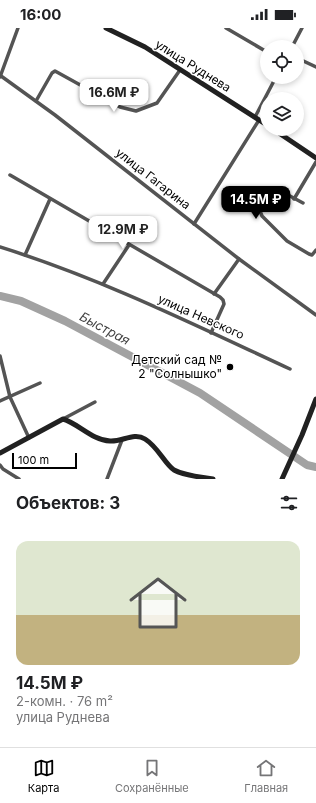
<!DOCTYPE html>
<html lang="ru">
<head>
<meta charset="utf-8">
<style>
  :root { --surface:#fff; --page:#f2f2f2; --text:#202124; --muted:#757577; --line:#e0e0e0; --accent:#000 }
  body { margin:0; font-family:Inter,sans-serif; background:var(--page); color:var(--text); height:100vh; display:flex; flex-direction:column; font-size:15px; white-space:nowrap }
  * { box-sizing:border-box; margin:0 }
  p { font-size:13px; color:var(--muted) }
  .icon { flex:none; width:22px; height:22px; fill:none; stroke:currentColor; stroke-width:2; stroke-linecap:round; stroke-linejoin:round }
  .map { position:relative; height:451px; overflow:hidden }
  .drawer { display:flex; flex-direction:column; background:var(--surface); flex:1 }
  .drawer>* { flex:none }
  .buttons { position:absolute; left:260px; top:12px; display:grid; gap:8px }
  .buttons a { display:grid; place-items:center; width:44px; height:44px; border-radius:50%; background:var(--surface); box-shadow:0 2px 6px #0003; font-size:20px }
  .scale { position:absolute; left:12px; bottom:10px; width:65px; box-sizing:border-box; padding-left:4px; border:2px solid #000; border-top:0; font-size:11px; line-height:14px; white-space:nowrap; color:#000; -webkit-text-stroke:3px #fff; paint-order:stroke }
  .price { position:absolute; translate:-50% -34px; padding:0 9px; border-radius:8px; background:#fff; color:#222; font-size:13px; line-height:26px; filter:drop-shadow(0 1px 2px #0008) }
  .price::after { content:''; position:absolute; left:50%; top:24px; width:12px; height:9px; margin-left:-6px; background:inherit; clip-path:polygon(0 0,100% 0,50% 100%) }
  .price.selected { background:var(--accent); color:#fff }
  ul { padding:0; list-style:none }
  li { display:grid; align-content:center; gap:8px; height:212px; padding:0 16px }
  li+li { border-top:1px solid var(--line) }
  li span { display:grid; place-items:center; height:124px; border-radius:12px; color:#555 }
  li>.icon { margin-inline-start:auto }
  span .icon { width:72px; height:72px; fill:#fffc; stroke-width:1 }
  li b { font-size:17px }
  h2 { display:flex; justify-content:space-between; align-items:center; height:48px; padding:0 16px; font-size:17px }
  .status { display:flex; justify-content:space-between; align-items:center; height:28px; padding:0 20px; background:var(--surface); direction:ltr }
  .status svg { height:11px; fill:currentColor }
  .tabs { display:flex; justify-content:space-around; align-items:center; height:56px; border-top:1px solid var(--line); background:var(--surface); font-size:11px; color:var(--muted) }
  .tabs a { display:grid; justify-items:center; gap:2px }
  .tabs .selected { color:var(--accent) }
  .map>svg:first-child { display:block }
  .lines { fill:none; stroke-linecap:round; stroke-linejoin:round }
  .river { stroke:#a2a2a2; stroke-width:8 }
  .street { stroke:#545454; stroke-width:3.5 }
  .secondary { stroke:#212121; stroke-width:5 }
  .poi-dot { fill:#000; stroke:#fff; stroke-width:1.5 }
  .labels { text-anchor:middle; stroke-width:3; stroke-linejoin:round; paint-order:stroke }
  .street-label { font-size:12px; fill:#000; stroke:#fff }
  .poi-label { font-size:12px; fill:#000; stroke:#fff; text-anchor:end }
  .water-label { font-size:13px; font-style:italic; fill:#434343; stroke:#fff }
</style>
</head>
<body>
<div class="status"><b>16:00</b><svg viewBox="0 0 49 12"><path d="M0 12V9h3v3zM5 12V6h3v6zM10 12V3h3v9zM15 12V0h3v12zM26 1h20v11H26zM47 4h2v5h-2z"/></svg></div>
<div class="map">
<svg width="316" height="451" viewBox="0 0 316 451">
  <rect width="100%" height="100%" fill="#fff"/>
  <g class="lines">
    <!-- river -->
    <polyline class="river" points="0,268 21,273 65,293 200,365 307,437 316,439"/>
    <!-- street -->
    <g class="street">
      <polyline points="226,0 267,24"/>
      <polyline points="292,19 302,0"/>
      <polyline points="297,30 316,39"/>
      <polyline points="1,48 55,87 239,231 316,287"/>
      <polyline points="0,49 18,0"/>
      <polyline points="36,73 52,45 55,43 120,79 136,83 157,75 180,42"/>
      <polyline points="255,89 276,49"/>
      <polyline points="10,147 220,269 223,272 224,276 211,305"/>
      <polyline points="294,171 316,134"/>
      <polyline points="303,175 275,160 260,183 262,188 287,213 309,226 312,227 316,222"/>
      <polyline points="194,196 259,92"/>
      <path d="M 0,219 C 100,250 195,297 290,341"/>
      <polyline points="25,227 50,171"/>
      <polyline points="103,256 129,217"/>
      <polyline points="214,266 239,231"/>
      <polyline points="0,328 10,369 29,410"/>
      <polyline points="0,373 40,355"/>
      <polyline points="63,391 95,374"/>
      <polyline points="0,437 3,441 19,451"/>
      <polyline points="107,451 122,412"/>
    </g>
    <!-- secondary -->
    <g class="secondary">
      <polyline points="106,0 145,19 267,97"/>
      <polyline points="273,101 316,130"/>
      <path d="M 0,425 L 63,391 C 79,396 92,412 110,413 C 122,414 134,404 145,411 C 158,419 165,436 174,442 C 185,448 201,449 213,451"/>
      <polyline points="282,451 302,407 316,371"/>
    </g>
  </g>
  <!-- markers -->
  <circle class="poi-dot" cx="230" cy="339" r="4"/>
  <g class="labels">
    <!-- street labels -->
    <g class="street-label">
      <text transform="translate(193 38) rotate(32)" y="4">улица Руднева</text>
      <text transform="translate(153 151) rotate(38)" y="4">улица Гагарина</text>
      <text transform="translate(201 289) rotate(24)" y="4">улица Невского</text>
    </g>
    <!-- poi labels -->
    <g class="poi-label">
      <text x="222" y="336">Детский сад №<tspan x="222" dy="14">2 "Солнышко"</tspan></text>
    </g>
    <!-- water labels -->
    <g class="water-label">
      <text transform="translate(105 300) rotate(28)" y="5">Быстрая</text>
    </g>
  </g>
</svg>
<div class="buttons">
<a><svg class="icon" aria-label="locate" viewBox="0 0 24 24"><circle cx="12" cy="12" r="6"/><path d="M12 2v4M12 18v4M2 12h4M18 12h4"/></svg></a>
<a><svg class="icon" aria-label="layers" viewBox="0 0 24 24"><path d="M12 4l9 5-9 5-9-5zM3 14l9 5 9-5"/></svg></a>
</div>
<div class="scale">100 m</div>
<b class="price" style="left:114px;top:85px">16.6M ₽</b>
<b class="price selected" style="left:256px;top:192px">14.5M ₽</b>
<b class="price" style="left:123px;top:222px">12.9M ₽</b>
</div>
<section class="drawer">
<h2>Объектов: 3<svg class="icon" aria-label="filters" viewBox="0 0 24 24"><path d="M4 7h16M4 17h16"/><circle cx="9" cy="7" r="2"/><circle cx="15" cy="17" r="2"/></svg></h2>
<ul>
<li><span style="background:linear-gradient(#dfe7d0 60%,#c2b280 0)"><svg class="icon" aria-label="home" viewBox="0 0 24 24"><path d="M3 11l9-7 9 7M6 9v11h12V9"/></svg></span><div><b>14.5M ₽</b><p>2-комн. · 76 m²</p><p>улица Руднева</p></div></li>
</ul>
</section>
<nav class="tabs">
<a class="selected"><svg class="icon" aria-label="map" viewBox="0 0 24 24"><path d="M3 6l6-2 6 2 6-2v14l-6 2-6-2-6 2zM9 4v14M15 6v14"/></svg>Карта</a>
<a><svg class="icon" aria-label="saved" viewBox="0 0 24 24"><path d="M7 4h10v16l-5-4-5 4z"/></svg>Сохранённые</a>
<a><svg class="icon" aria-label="home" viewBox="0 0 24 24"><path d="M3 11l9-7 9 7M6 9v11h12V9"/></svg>Главная</a>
</nav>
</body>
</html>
